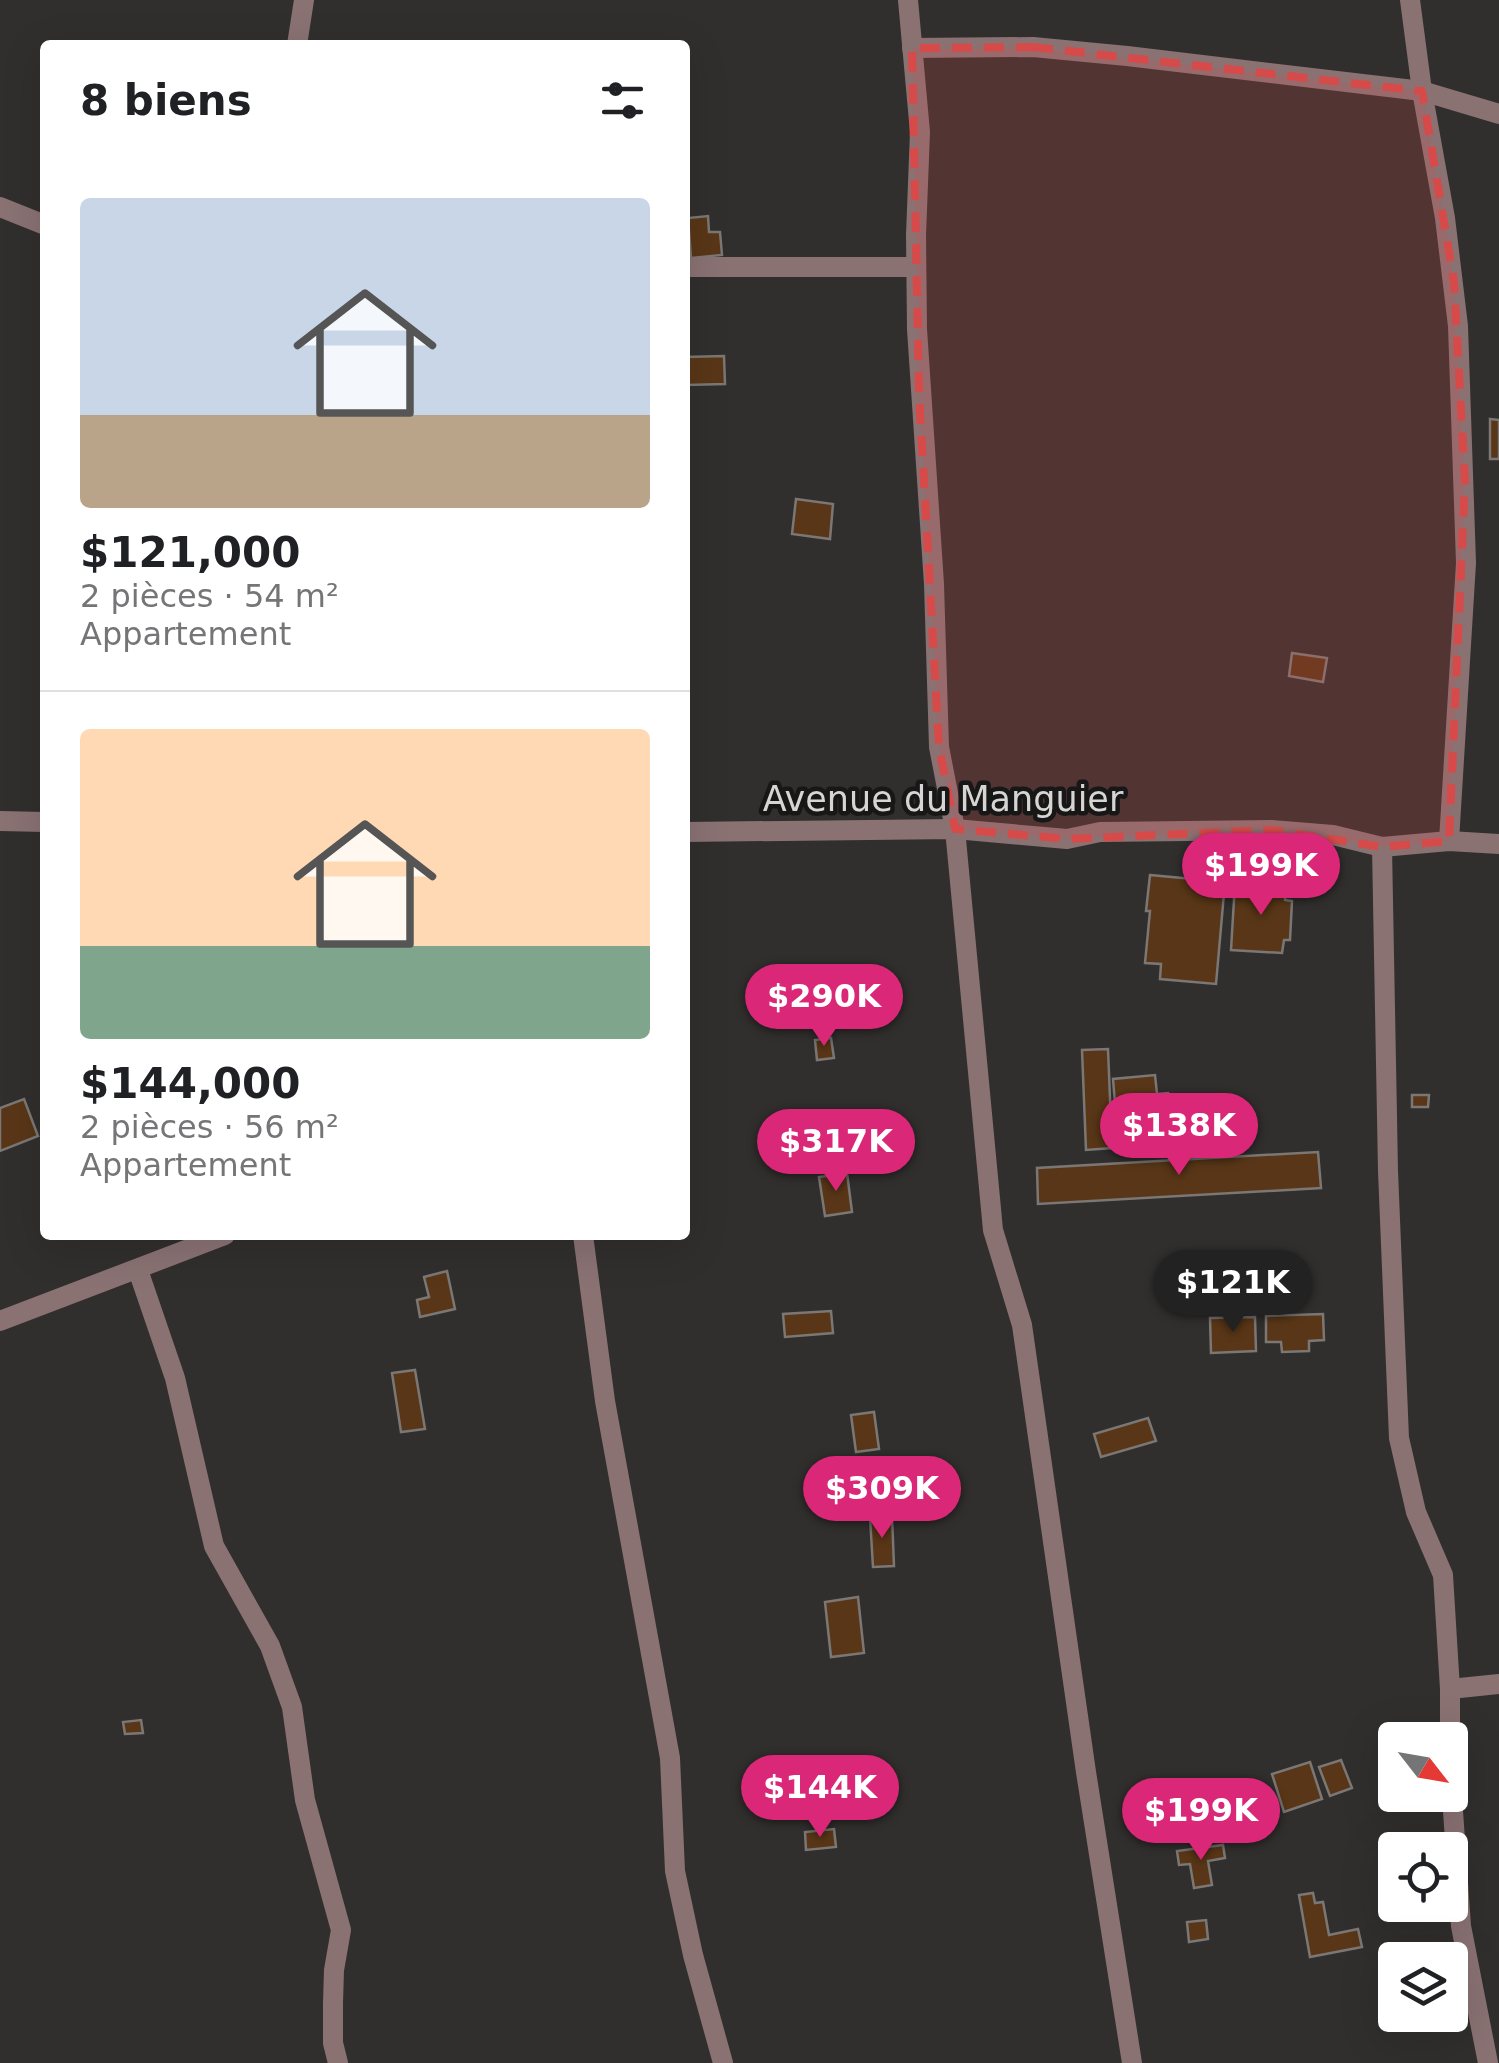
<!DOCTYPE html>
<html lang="fr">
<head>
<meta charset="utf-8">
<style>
  :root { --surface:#fff; --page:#f6f6f6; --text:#202124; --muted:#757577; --line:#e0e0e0; --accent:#db2777 }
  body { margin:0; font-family:"DejaVu Sans",sans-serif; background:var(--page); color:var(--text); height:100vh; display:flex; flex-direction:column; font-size:38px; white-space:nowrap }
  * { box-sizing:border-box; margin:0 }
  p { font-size:32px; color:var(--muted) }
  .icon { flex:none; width:55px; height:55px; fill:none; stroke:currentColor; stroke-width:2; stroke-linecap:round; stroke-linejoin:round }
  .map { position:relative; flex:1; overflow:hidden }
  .panel { position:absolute; left:40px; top:40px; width:650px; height:1200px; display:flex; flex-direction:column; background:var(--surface); border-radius:10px; box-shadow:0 10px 40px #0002 }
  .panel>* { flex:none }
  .needle { width:65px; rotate:121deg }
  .controls { position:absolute; left:1378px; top:1722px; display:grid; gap:20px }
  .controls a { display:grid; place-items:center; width:90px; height:90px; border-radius:10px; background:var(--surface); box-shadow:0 10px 40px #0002; font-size:50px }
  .price { position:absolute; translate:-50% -85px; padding:0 22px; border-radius:35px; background:var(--accent); color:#fff; font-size:32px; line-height:65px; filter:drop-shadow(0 2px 5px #0008) }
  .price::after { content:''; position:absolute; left:50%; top:60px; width:30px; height:22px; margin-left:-15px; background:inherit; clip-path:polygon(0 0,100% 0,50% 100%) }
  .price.current { background:#222; color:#fff }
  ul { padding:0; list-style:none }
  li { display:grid; align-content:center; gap:20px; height:530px; padding:0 40px }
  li+li { border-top:2px solid var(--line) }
  li span { display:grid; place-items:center; height:310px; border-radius:10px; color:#555 }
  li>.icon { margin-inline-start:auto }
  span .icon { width:180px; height:180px; fill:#fffc; stroke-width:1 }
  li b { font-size:42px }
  h2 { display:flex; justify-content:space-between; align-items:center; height:120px; padding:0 40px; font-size:42px }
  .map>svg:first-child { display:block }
  .building { fill:#593617; stroke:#7a7775; stroke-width:2.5 }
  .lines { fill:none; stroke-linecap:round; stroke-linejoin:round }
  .minor { stroke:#8a7273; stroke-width:20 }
  .marked { fill:#d64b4a; fill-opacity:0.2; stroke:#d64b4a; stroke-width:8; stroke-dasharray:20 12; stroke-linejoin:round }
  .labels { text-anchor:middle; stroke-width:9; stroke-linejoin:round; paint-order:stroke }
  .street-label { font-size:35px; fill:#d7d5d4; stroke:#181717 }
</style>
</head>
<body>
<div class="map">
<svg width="1499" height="2063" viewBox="0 0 1499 2063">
  <rect width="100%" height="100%" fill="#312f2d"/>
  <!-- building -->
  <g class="building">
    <polygon points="708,216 709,232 720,232 722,255 691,258 688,218"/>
    <polygon points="724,356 725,384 685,385 685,357"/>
    <polygon points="1490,419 1499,420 1499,459 1490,459"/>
    <polygon points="796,499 833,504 830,539 792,534"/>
    <polygon points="1292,653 1327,658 1323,682 1289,676"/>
    <polygon points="1150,875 1225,882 1216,984 1160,979 1161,964 1145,963 1150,911 1146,911"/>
    <polygon points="1235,883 1286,885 1285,900 1292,901 1290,940 1284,940 1282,953 1231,950"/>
    <polygon points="831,1038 834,1058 817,1060 815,1040"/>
    <polygon points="1108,1049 1112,1148 1086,1150 1082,1050"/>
    <polygon points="1155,1075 1157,1094 1168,1093 1169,1122 1159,1123 1161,1148 1119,1152 1113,1079"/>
    <polygon points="1412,1095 1429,1095 1428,1107 1412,1107"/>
    <polygon points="24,1099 38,1136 0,1151 0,1108"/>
    <polygon points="1318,1152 1321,1188 1038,1204 1037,1168"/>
    <polygon points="847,1173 852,1212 825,1216 819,1177"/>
    <polygon points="447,1271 455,1309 420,1317 417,1300 429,1297 424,1277"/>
    <polygon points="831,1311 833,1333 785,1337 783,1314"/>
    <polygon points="1323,1314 1324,1340 1309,1341 1309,1351 1282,1352 1281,1342 1266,1342 1266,1316"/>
    <polygon points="1255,1317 1256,1351 1211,1353 1210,1318"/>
    <polygon points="415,1370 425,1429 401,1432 392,1373"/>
    <polygon points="874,1412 879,1449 856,1452 851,1415"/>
    <polygon points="1148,1418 1156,1441 1101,1457 1094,1434"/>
    <polygon points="892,1516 894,1566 873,1567 870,1517"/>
    <polygon points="858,1597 864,1653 831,1657 825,1602"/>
    <polygon points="141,1720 143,1733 125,1734 123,1722"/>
    <polygon points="1341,1760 1352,1788 1330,1796 1319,1767"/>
    <polygon points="1310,1762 1322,1799 1284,1812 1272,1774"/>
    <polygon points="834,1829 836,1847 806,1850 805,1832"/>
    <polygon points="1223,1845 1225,1858 1208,1861 1212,1885 1194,1888 1190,1864 1179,1865 1177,1851"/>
    <polygon points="1313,1893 1315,1903 1323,1902 1329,1935 1358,1929 1362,1947 1310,1957 1299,1895"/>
    <polygon points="1206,1920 1208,1939 1189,1942 1187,1922"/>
  </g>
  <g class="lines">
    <!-- minor -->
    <g class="minor">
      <polyline points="908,0 920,132 916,235 917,329 934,584 939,747 955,829 993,1230 1022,1325 1086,1772 1132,2063"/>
      <polyline points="1410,0 1422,91 1445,218 1458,326 1466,563 1449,841"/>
      <polyline points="297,45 304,0"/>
      <polyline points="912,48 1033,47 1127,56 1422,91 1499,114"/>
      <polyline points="0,207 45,225"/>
      <polyline points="685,267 916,267"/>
      <polyline points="0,821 45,822"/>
      <polyline points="685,832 955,829 1067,839 1100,832 1271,830 1333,835 1382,847 1449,841 1499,844"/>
      <polyline points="1382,847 1388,1171 1399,1438 1416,1512 1443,1575 1450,1689 1450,1745"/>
      <polyline points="583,1235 605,1401 670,1758 675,1871 693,1955 723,2063"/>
      <polyline points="138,1270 175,1378 214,1546 270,1646 292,1707 305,1800 341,1930 334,1970 333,2003 333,2043 338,2063"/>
      <polyline points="0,1321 225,1235"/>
      <polyline points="1450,1689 1499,1684"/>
      <polyline points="1450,1768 1461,1926 1488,2063"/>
    </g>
  </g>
  <!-- marked area -->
  <path class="marked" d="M 1033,47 L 1422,91 L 1454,282 L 1465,481 L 1449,841 L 1382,847 L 1271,830 L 1067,839 L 955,829 L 939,747 L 919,393 L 912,48 Z"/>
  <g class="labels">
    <!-- street labels -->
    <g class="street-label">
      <text x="943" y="811">Avenue du Manguier</text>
    </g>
  </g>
</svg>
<div class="controls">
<a><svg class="needle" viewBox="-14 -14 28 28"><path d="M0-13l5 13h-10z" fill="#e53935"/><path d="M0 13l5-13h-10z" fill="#757577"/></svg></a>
<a><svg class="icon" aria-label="locate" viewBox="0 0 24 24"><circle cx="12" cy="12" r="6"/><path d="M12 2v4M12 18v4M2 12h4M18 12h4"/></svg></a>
<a><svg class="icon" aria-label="layers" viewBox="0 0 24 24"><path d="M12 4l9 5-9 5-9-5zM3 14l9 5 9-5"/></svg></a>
</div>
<b class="price" style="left:1261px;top:918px">$199K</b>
<b class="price" style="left:824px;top:1049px">$290K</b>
<b class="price" style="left:1179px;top:1178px">$138K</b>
<b class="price" style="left:836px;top:1194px">$317K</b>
<b class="price current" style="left:1233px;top:1335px">$121K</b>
<b class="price" style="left:882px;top:1541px">$309K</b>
<b class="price" style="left:820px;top:1840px">$144K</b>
<b class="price" style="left:1201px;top:1863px">$199K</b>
<section class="panel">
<h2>8 biens<svg class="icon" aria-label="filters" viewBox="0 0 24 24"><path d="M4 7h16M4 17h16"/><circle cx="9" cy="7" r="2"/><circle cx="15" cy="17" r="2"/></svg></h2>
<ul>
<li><span style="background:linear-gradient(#c9d6e8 70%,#b9a48a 0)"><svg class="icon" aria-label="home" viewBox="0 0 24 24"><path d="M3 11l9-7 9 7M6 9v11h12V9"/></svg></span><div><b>$121,000</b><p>2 pièces · 54 m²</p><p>Appartement</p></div></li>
<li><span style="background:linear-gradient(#ffd9b3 70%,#7fa58c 0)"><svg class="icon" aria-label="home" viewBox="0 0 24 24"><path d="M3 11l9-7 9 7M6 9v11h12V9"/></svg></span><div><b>$144,000</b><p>2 pièces · 56 m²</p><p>Appartement</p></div></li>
</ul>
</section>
</div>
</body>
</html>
